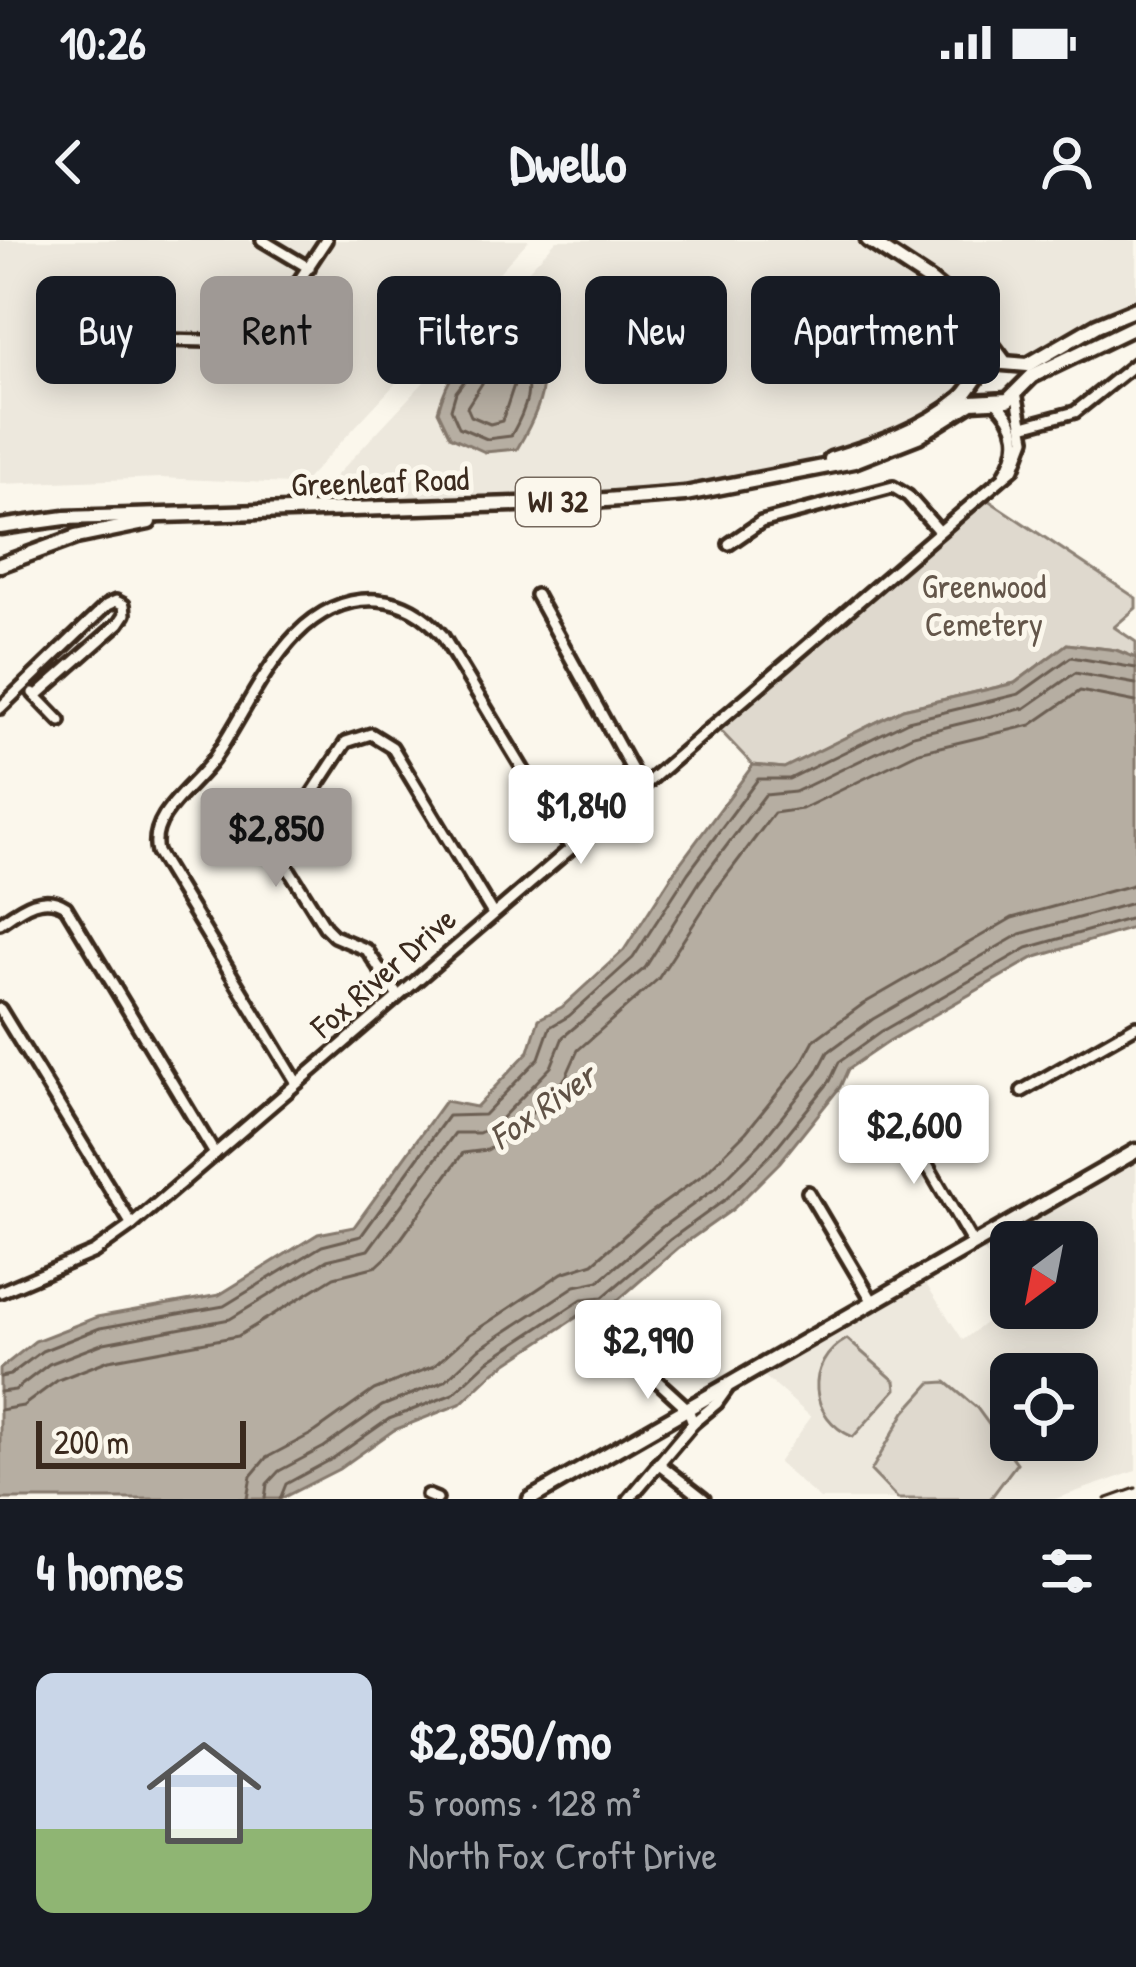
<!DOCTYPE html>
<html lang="en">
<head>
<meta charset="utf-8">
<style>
  :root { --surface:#171b24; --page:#20242c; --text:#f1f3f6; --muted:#9ea1a6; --line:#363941; --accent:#9f9995 }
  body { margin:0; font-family:"Patrick Hand",sans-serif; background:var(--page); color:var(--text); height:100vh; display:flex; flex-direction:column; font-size:45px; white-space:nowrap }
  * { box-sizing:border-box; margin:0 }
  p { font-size:39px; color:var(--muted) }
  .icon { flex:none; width:66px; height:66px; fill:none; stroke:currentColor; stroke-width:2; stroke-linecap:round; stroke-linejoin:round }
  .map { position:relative; height:1259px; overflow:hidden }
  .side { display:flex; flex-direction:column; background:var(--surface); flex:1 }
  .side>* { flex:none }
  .top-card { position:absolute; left:36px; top:36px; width:1065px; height:108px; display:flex; gap:24px }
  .needle { width:78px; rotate:212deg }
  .fabs { position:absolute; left:990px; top:981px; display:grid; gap:24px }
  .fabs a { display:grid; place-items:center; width:108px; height:108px; border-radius:18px; background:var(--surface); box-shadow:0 6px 30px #0003; font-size:60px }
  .scale { position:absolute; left:36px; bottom:30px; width:210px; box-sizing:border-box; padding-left:12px; border:6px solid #3b2a1e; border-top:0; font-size:33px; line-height:42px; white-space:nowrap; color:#3b2a1e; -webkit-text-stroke:9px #fbf7ec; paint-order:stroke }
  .price { position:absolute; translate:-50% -102px; padding:0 27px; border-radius:12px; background:#fff; color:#222; font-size:39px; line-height:78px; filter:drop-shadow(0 3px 6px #0008) }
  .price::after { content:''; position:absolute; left:50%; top:72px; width:36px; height:27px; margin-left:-18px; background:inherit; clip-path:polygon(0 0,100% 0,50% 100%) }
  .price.current { background:var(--accent); color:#111 }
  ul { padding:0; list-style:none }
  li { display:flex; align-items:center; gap:36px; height:300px; padding:0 36px }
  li+li { border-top:3px solid var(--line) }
  li span { display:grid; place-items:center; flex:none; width:336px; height:240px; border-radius:18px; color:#555 }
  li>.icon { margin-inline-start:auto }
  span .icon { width:144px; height:144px; fill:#fffc; stroke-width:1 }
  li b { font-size:51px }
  h2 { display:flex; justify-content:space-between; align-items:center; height:144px; padding:0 36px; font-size:51px }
  .chip { padding:0 42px; border-radius:18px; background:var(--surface); box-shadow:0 6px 30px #0003; font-size:42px; line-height:108px }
  .chip.current { background:var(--accent); color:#111 }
  .status { display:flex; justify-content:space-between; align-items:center; height:84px; padding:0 60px; background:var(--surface); direction:ltr }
  .status svg { height:33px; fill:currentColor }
  header { display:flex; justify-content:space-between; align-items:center; height:156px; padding:0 36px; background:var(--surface); font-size:54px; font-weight:700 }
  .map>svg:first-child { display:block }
  .built { fill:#ede8dd; fill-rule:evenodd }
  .green { fill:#dfd9ce; stroke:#8d8276; stroke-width:3 }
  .water { fill:#b6aea2; stroke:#85796d; stroke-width:3 }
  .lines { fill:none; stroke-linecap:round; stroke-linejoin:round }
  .shore { stroke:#6c5f53; stroke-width:3 }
  .minor-casing { stroke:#3b2a1e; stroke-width:18 }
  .major-casing { stroke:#3b2a1e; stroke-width:21 }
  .minor { stroke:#fbf7ec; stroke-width:9 }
  .major { stroke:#fbf7ec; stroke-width:12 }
  .rail { stroke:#3b2a1e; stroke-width:3 }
  .labels { text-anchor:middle; stroke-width:10; stroke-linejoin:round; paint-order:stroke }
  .shield { fill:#fbf7ec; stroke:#75685c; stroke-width:3 }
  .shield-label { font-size:30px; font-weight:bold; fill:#3b2a1e }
  .street-label { font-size:33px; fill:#3b2a1e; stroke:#fbf7ec }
  .park-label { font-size:33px; fill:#64564a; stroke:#fbf7ec }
  .water-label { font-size:36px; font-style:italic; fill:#605246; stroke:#fbf7ec }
</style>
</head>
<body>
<div class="status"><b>10:26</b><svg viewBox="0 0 49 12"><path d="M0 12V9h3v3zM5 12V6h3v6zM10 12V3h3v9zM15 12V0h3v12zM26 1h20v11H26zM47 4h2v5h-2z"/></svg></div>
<header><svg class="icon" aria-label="back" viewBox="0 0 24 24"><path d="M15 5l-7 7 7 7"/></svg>Dwello<svg class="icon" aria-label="person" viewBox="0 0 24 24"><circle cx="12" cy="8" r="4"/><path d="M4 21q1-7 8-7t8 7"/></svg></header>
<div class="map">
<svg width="1136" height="1259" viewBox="0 0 1136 1259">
  <rect width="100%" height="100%" fill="#fbf7ec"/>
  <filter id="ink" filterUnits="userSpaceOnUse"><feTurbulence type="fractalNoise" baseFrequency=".00833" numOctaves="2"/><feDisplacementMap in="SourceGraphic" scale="24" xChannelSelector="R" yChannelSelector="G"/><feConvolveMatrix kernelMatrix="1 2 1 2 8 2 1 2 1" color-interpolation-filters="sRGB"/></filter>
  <g filter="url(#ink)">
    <!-- built -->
    <g class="built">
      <path d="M 0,0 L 249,0 L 295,31 L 295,38 L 261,89 L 271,97 L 318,27 L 276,0 L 529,0 L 302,244 L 290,244 L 161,238 L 0,244 ZM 69,93 L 247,96 L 252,109 L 101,107 L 88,111 L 73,125 L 63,127 L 51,117 L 50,106 L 59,94 Z"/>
      <polygon points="557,0 854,0 921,43 955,73 977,106 978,127 960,153 912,185 824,212 768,237 685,254 304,270"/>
      <polygon points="879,0 1136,0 1136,65 1030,120 1009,118 955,51"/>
      <path d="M 1136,919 L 1136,1231 L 1055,1259 L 820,1259 L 778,1223 L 811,1177 L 763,1135 L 924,1041 L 963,1100 L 1011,1063 L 1011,1068 L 1077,1068 L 1077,1002 L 1011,1002 L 1011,1038 L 980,1009 ZM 1011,1134 L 1077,1134 L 1077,1200 L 1011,1200 Z"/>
    </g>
    <!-- green -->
    <g class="green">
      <polygon points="985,258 1136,358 1136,368 1114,387 1136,402 1136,418 1116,410 1067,404 1015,443 903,469 784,528 753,525 718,488"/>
      <path d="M 847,1099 L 895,1141 L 896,1149 L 853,1197 C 809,1178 803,1123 847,1099 Z"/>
      <polygon points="946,1142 977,1168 1017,1223 990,1259 898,1259 871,1231 905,1172 931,1143"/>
    </g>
    <!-- water -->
    <g class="water">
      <path d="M 495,88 L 505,89 C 513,99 534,117 539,125 C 552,148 528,190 517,209 L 485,212 L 450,196 L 438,171 C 446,140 467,105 495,88 Z"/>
      <polygon points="1067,404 1116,410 1136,418 1136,687 1033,718 889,801 848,829 840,847 780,922 733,969 678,1008 610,1067 598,1074 589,1069 495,1131 460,1164 394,1190 339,1229 280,1259 0,1259 0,1129 35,1101 97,1077 219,1055 318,994 354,987 445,861 476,867 529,811 539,779 562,767 624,710 678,626 753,525 784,528 903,469 1015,443"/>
    </g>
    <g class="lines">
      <!-- shore -->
      <g class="shore">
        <path d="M 494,102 C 504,106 507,113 516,122 C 538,143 525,171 511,196 L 487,199 L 459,187 L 451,169 L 456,152 Z"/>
        <polygon points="493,126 500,127 514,145 502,181 490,184 471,176 467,167"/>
        <polyline points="0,1137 10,1135 42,1111 100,1088 224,1066 322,1006 361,996 448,876 484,875 539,818 550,787 569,776 633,718 688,633 758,539 789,539 908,481 1019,454 1071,417 1136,428"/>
        <polyline points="0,1152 15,1150 49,1124 104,1103 230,1079 327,1020 368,1010 455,893 479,893 495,885 551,827 563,797 645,728 700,641 765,555 795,552 913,495 1025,468 1075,433 1136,444"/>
        <polyline points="0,1170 23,1166 58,1140 109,1120 238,1096 334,1037 377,1026 390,1014 463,913 487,910 508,898 566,837 578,810 658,739 715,651 774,573 802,569 919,512 1031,485 1080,451 1136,462"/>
        <polyline points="247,1259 251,1236 266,1218 315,1192 374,1150 434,1126 469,1095 562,1033 593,1023 650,973 704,934 746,892 801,824 814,800 863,764 1012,678 1136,644"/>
        <polyline points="265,1259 267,1244 279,1231 324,1207 382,1166 445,1141 479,1109 575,1046 599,1041 662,987 716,948 760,904 817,833 828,812 873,779 1020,694 1136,662"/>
        <polyline points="280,1259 286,1244 332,1219 389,1179 453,1154 488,1121 582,1059 603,1057 671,999 726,959 771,914 830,841 839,822 882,791 1027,708 1136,677"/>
      </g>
      <!-- minor casing -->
      <g class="minor-casing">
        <g id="minor">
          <polyline points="262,0 309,28"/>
          <polyline points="67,110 78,98 251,102 261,98 326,0"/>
          <path d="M 995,161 C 1019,183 1022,206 1005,233"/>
          <polyline points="1023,186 1075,172 1136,123"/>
          <polyline points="729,304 761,282 893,247 908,256 939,291"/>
          <polyline points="536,355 641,546"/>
          <polyline points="33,453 60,481"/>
          <polyline points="0,468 107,365 116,361 124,365 125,374 119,383 36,456"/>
          <path d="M 0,683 C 20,669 43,651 66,667 L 215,914"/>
          <polyline points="397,755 367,710 334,696 325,687 285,623 282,605 287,592 346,502 371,494 392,507 493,674"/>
          <polyline points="0,769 132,985"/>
          <path d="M 297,843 L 157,612 C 148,575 193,548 213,520 C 255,461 290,354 378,360 C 405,362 425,375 442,395 L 570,607"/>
          <polyline points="1022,851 1136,786"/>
          <polyline points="894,868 973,1004"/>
          <polyline points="808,952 873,1062"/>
          <polyline points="0,1052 94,1012 132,985 1014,228 1025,199 1016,152"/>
          <polyline points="612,1122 628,1114 688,1169"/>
          <polyline points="693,1183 717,1163 727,1149"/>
          <polyline points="658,1223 704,1259"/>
          <polyline points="427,1255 437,1259"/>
          <polyline points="629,1259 693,1183 688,1169"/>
        </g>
      </g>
      <!-- major casing -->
      <g class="major-casing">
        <g id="major">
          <polyline points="868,0 929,40 966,70 1003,120"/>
          <path d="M 831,219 C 876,205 925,189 961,158 C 973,147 978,131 991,122 L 1028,125 L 1097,85 L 1136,69"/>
          <polyline points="0,287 65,278 580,262 685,254 854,221 918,196 972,162 1008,160 1032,136 1136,86"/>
          <polyline points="0,325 76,297 149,282"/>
          <polyline points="530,1259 1136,911"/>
        </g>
      </g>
      <!-- minor -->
      <use href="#minor" class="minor"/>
      <!-- major -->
      <use href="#major" class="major"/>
      <!-- rail -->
      <polyline class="rail" points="1105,1259 1136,1248"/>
    </g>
  </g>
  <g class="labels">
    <!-- shield labels -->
    <rect class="shield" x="516" y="238" width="84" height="48" rx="9"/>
    <g class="shield-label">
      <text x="558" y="272">WI 32</text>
    </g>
    <!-- street labels -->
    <g class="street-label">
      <text transform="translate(380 241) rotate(-2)" y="12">Greenleaf Road</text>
      <text transform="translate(383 732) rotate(-41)" y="12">Fox River Drive</text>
    </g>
    <!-- park labels -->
    <g class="park-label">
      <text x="984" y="358">Greenwood<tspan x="984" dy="38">Cemetery</tspan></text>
    </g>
    <!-- water labels -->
    <g class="water-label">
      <text transform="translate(542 866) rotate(-35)" y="13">Fox River</text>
    </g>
  </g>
</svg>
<div class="fabs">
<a><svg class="needle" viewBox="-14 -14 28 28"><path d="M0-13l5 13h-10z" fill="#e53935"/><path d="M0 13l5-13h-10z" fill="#9ea1a6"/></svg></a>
<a><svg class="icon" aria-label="locate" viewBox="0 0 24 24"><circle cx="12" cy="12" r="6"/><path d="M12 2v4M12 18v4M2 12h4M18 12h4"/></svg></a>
</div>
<div class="scale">200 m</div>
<b class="price" style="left:581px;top:627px">$1,840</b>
<b class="price current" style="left:276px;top:650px">$2,850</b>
<b class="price" style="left:914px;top:947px">$2,600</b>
<b class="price" style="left:648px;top:1162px">$2,990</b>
<div class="top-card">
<a class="chip">Buy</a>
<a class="chip current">Rent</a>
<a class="chip">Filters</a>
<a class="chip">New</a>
<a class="chip">Apartment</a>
</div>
</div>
<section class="side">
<h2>4 homes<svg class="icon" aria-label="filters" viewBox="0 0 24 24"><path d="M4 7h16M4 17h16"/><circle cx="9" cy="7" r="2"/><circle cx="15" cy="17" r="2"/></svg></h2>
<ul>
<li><span style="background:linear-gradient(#c9d6e8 65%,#8fb573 0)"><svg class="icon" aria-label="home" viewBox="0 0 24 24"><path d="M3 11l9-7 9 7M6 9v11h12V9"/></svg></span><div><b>$2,850/mo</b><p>5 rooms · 128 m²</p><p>North Fox Croft Drive</p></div></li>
</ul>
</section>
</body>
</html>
